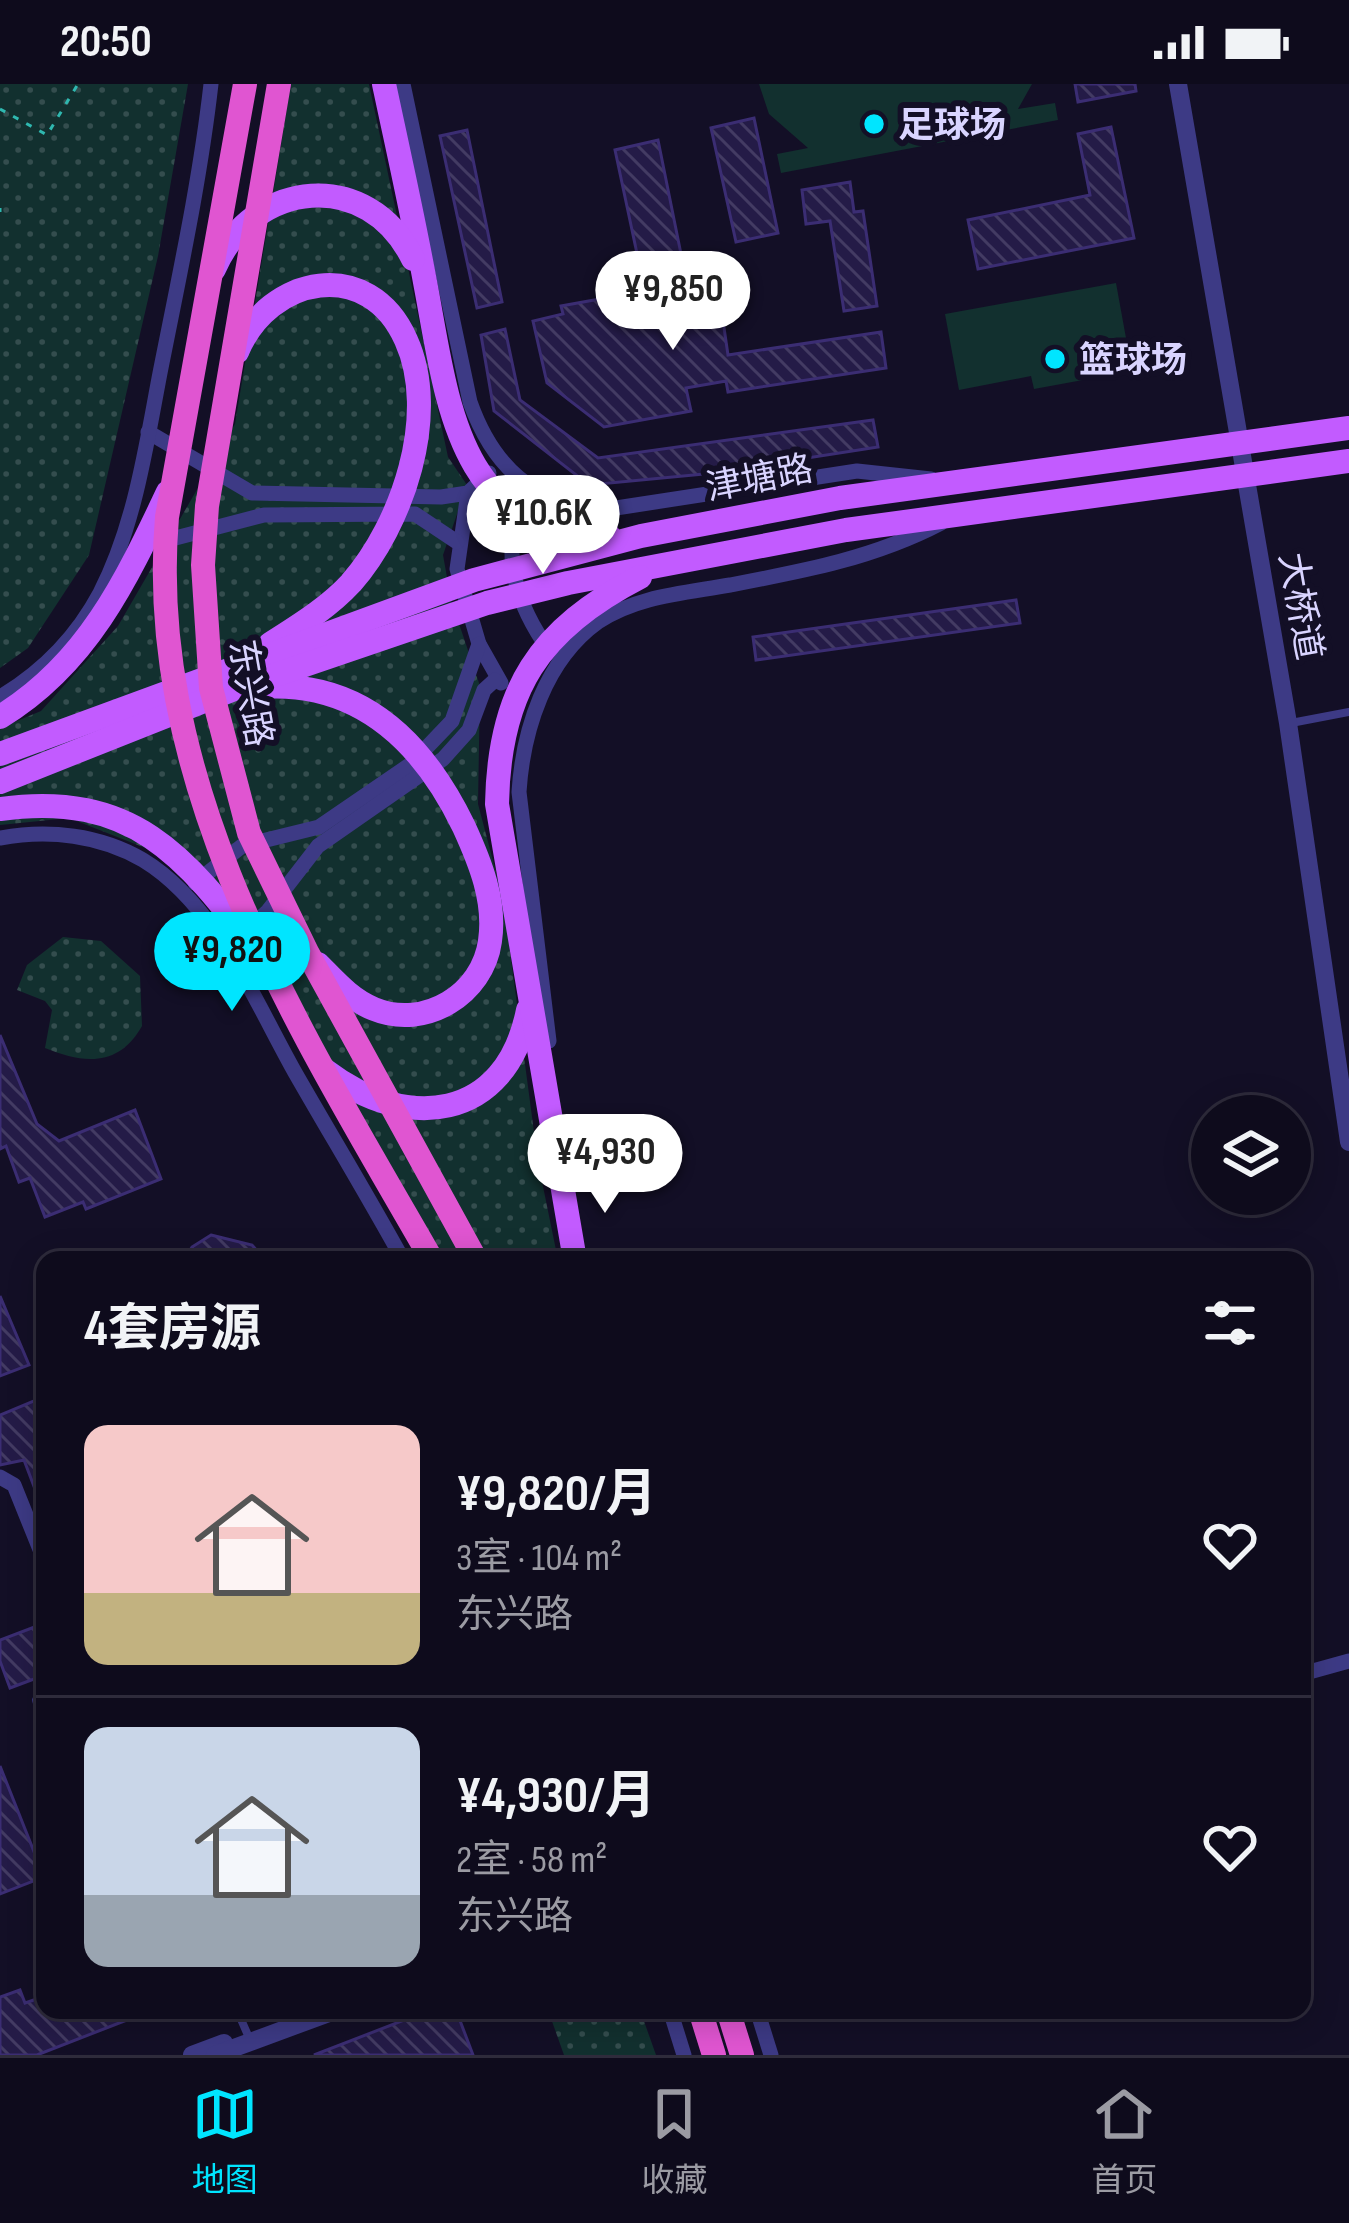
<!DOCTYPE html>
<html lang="zh">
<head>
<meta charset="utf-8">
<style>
  :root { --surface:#0e0b1c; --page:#1c1929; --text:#f1f3f6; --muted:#9b9ba3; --line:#2e2b3b; --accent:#00e5ff }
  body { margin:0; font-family:"Sofia Sans Condensed","Noto Sans SC",sans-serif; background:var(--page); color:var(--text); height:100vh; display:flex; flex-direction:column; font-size:45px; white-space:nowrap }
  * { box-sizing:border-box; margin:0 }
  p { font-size:39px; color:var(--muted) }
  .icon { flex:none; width:66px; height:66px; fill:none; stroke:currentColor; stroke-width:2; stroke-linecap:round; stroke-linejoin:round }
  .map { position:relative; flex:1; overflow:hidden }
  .sheet { position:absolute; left:36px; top:1167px; width:1275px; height:768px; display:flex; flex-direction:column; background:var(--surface); border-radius:24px; box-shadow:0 6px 30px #0003,0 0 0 3px var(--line) }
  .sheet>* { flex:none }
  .buttons { position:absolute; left:1191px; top:1011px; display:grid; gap:24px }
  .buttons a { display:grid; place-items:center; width:120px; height:120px; border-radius:50%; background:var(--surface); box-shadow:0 6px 30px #0003,0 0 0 3px var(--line); font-size:60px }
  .price { position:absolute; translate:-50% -102px; padding:0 27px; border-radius:42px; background:#fff; color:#222; font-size:39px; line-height:78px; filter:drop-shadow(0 3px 6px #0008) }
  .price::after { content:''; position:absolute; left:50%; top:72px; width:36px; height:27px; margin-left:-18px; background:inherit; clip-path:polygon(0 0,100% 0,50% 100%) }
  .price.active { background:var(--accent); color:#111 }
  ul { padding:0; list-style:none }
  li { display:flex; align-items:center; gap:36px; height:300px; padding:0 48px }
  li+li { border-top:3px solid var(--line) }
  li span { display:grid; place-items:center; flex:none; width:336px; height:240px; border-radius:24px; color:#555 }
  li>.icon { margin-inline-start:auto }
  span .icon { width:144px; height:144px; fill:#fffc; stroke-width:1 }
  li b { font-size:51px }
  h2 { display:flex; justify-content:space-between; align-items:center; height:144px; padding:0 48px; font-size:51px }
  .status { display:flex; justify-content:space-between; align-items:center; height:84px; padding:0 60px; background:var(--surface); direction:ltr }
  .status svg { height:33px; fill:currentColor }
  .tab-bar { display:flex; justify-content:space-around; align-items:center; height:168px; border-top:3px solid var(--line); background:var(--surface); font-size:33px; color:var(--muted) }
  .tab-bar a { display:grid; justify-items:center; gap:6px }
  .tab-bar .active { color:var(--accent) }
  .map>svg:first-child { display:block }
  .grass { fill:#12302f }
  .park { fill:url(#park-dots) }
  .building { fill:url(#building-back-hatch); stroke:#3b2d73; stroke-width:3 }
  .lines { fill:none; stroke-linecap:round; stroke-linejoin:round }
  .path { stroke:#2fb8b0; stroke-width:3; stroke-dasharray:6 9; stroke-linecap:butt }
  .service { stroke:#3d3a85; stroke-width:8 }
  .minor { stroke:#3d3a85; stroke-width:15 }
  .tertiary { stroke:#3d3a85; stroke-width:18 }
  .primary { stroke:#c25bff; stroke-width:24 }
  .trunk { stroke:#e055d1; stroke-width:24 }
  .poi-dot { fill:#00e5ff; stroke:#130f26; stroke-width:4.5 }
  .labels { text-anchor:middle; stroke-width:12; stroke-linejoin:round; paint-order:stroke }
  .poi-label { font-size:36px; font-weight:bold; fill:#d9d4ff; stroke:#130f26; text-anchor:start }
  .street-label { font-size:36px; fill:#d9d4ff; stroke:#130f26 }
</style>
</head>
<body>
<div class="status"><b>20:50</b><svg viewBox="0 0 49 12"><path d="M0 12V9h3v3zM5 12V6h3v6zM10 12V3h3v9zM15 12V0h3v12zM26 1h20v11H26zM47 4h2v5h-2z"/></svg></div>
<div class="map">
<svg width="1349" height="1971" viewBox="0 0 1349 1971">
  <defs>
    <pattern id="park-dots" width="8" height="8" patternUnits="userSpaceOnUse" patternTransform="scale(3)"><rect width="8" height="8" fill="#12302f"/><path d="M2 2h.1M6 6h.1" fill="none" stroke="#344d4e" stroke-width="1.8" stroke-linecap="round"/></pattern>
    <pattern id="building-back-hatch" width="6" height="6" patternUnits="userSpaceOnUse" patternTransform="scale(3)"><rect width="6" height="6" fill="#241b47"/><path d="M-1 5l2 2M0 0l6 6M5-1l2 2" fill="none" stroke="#433b63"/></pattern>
  </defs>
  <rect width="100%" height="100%" fill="#130f26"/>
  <!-- grass -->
  <g class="grass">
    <polygon points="759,0 1032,0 1018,25 1055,19 1058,36 781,89 777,70 808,64 769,30"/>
    <polygon points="1116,199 1132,287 1034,305 1031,292 959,306 945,230"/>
  </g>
  <!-- park -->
  <g class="park">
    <polygon points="0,0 188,0 158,172 89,471 28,564 0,584"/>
    <polygon points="291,0 369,0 448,373 467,401 443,471 451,516 480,602 478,720 503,815 538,1078 558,1176 441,1176 277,887 153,767 69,734 0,741 0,644 41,627 118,542 235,340"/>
    <path d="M 63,853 L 101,857 L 140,892 L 142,942 C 119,983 84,980 45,964 L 52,926 L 45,917 L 17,906 L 27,881 Z"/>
    <polygon points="548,1926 640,1926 656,1971 564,1971"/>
  </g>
  <!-- building -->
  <g class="building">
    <polygon points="1075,0 1135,0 1136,7 1078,18"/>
    <polygon points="754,34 778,149 736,158 711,44"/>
    <polygon points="1111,43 1134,154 978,185 968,136 1090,111 1078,50"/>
    <polygon points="467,46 502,218 477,224 440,52"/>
    <polygon points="658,56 681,170 639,179 615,66"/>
    <polygon points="850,98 854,128 863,127 877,222 844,227 830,137 806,140 802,106"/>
    <polygon points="716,189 728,271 881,248 886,284 728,308 726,297 686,304 691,327 604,343 547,299 533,237 563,230 561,222 683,200 682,195"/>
    <polygon points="505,245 520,316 598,374 873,336 878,363 704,390 589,401 494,327 481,251"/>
    <polygon points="1016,516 1020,539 756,576 753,553"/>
    <polygon points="0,951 37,1040 59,1057 135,1026 161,1095 86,1125 83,1118 45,1133 30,1094 19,1098 6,1062 0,1065"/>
    <polygon points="211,1151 252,1161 265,1176 184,1176 192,1163"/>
    <polygon points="0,1212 29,1281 0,1292"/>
    <polygon points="36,1316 45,1319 44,1429 24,1376 0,1381 0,1331"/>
    <polygon points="45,1539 45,1591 10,1604 0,1577 0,1556"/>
    <polygon points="0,1682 44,1793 0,1810"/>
    <polygon points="20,1906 25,1919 45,1912 45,1926 150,1927 37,1971 0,1971 0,1913"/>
    <polygon points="430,1926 456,1926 473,1971 314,1971"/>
  </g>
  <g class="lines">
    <!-- path -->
    <g class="path">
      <polyline points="0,25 47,51 78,0"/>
      <polyline points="0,124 0,128"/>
    </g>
    <!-- service -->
    <g class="service">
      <polyline points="1291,639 1349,628"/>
      <polyline points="45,1604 36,1616 45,1647"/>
      <polyline points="237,1926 250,1956"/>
    </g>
    <!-- minor -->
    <g class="minor">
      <path d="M 403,0 L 470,318 C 493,383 533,419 603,426 L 857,387 L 931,395"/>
      <polyline points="148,348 252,409 441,413 468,409 489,389"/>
      <polyline points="468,409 457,485 479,560 501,599"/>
      <path d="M 524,422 C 497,469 520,526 549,566"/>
      <polyline points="164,457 264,431 415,430 457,458"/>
      <path d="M 0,613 C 42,588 77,552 100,509 C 135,441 146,362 160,289 C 179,193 200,97 211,0"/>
      <path d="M 0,754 C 49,745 100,751 143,776 C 217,821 256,920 297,992 C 332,1053 369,1114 403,1176"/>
      <polyline points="195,799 242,762 319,743 411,680 452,637 479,560"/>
      <polyline points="225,865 267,828 318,762 443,675 469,646 484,606 495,596"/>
      <path d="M 549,957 L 519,708 C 523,646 545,576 598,538 C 636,512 686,509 730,501 C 804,487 874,474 941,439"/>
      <polyline points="0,1393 14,1401 45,1478"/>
      <polyline points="1302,1590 1349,1577"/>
      <polyline points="670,1926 684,1971"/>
      <polyline points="757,1926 771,1971"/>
    </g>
    <!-- tertiary -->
    <g class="tertiary">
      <polyline points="1178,0 1288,639 1349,1058"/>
      <polyline points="192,1971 224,1959"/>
      <polyline points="215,1971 337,1926"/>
    </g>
    <!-- primary -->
    <g class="primary">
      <path d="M 384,0 C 398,66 413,132 425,198 C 447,312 455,452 609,452"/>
      <path d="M 214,185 C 253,95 368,83 413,175"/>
      <path d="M 237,268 C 269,191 369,172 406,256 C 440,331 402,441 351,499 C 328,524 298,542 270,560"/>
      <path d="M 261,603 C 360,596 423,658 464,743 C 480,778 496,817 490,857 C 483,910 425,946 374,925 C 351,916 335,897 318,880"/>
      <path d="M 0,633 C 87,580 126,497 168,408"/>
      <polyline points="0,670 474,496 641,452 840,414 1349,344"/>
      <polyline points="0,698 234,605 487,519 568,499 846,446 1349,377"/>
      <path d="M 0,725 C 132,707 185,771 257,867"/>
      <path d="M 326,987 C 406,1048 506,1038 528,926"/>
      <path d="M 575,1176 L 497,720 C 499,606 539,545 640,493"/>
    </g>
    <!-- trunk -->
    <g class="trunk">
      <path d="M 245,0 L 167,433 C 144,705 302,949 432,1176"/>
      <polyline points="279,0 207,422 203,481 211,604 249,749 307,868 476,1176"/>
      <polyline points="700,1926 714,1971"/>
      <polyline points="728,1926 742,1971"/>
    </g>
  </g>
  <!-- markers -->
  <g class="poi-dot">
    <circle cx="874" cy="40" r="12"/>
    <circle cx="1055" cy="275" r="12"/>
  </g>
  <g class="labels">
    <!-- poi labels -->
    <g class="poi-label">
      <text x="898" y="53">足球场</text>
      <text x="1079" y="288">篮球场</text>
    </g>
    <!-- street labels -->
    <g class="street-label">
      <text transform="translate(759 393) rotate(-11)" y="13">津塘路</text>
      <text transform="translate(1302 522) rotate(80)" y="13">大桥道</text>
      <text transform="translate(252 609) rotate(80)" y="13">东兴路</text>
    </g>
  </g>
</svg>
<div class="buttons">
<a><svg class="icon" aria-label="layers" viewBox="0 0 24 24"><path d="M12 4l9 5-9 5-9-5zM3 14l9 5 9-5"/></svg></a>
</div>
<b class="price" style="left:673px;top:269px">¥9,850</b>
<b class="price" style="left:543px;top:493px">¥10.6K</b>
<b class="price active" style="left:232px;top:930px">¥9,820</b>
<b class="price" style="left:605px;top:1132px">¥4,930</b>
<section class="sheet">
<h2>4套房源<svg class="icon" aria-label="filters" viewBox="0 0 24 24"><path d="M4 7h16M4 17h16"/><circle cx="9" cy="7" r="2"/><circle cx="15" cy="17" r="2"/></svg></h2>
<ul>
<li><span style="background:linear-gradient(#f6c9c9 70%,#c2b280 0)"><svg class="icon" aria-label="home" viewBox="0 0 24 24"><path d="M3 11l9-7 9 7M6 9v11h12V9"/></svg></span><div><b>¥9,820/月</b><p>3室 · 104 m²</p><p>东兴路</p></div><svg class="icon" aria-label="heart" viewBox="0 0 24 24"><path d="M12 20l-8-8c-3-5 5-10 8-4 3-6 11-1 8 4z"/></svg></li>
<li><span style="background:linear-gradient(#c9d6e8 70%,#9aa5b1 0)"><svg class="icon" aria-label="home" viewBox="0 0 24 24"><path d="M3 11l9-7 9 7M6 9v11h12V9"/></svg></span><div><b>¥4,930/月</b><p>2室 · 58 m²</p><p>东兴路</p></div><svg class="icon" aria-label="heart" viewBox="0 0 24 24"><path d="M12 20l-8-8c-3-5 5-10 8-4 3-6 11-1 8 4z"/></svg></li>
</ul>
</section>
</div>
<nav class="tab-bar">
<a class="active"><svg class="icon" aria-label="map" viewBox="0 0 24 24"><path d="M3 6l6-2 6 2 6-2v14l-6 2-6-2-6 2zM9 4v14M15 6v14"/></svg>地图</a>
<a><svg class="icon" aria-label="saved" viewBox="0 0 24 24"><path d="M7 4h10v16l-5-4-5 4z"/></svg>收藏</a>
<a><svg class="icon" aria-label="home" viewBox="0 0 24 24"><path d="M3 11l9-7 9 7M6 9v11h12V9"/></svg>首页</a>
</nav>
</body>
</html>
